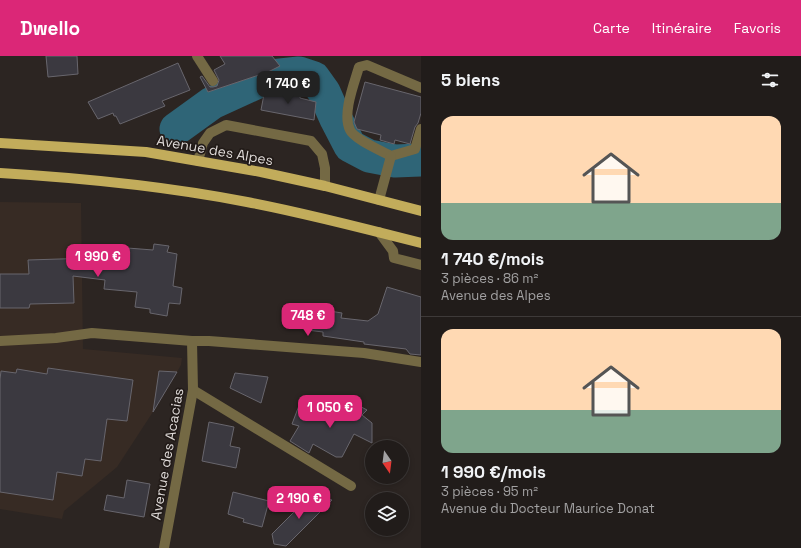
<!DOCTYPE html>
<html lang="fr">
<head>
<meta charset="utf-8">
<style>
  :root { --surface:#211c1a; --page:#2d2927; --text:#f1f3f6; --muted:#a2a1a2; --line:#3e3a39; --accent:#db2777 }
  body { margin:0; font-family:"Space Grotesk",sans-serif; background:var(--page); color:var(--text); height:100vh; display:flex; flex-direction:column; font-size:15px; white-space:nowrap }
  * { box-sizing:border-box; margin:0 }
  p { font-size:13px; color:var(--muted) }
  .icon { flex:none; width:22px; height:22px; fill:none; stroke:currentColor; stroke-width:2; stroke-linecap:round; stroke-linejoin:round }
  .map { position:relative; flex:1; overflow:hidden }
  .panel { display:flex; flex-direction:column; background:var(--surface); width:380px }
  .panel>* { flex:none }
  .needle { width:26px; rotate:166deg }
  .controls { position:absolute; left:365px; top:384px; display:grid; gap:8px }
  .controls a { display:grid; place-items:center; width:44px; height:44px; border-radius:50%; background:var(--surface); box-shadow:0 2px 6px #0003,0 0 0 1px var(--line); font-size:20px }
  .price { position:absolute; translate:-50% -34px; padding:0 9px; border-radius:8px; background:var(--accent); color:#fff; font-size:13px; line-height:26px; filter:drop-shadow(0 1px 2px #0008) }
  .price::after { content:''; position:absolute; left:50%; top:24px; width:12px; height:9px; margin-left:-6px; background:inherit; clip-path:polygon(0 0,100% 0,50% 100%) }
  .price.on { background:#222; color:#fff }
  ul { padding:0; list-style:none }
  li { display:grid; align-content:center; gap:8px; height:212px; padding:0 20px }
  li+li { border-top:1px solid var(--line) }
  li span { display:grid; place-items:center; height:124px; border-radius:12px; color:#555 }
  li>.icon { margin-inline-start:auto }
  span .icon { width:72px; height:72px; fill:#fffc; stroke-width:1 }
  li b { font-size:17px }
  h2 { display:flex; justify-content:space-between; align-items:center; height:48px; padding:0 20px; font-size:17px }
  header { display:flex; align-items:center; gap:24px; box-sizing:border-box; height:56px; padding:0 20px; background:var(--accent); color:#fff }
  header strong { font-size:19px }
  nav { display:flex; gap:22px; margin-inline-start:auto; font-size:14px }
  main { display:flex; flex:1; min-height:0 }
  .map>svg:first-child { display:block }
  .built { fill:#372b24 }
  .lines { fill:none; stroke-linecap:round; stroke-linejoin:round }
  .river { stroke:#2f6577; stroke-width:33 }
  .building { fill:#3b3940; stroke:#68666d }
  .minor { stroke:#746944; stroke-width:10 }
  .major { stroke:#c2ac5b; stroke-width:10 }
  .labels { text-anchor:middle; stroke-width:3.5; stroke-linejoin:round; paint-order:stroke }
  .street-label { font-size:14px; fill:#ded9d7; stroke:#221b18 }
</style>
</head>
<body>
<header>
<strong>Dwello</strong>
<nav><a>Carte</a><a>Itinéraire</a><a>Favoris</a></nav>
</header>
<main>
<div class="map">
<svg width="421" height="492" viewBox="0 0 421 492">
  <rect width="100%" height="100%" fill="#2c2522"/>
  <!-- built -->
  <polygon class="built" points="0,146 81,147 83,293 182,302 181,309 162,342 117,411 64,455 62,463 0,453"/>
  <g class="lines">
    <!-- river -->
    <polyline class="river" points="176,73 212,47 271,20 299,17 314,22 324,36 336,63 350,90 369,100 395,105 421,104"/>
  </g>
  <!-- building -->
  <g class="building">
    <polygon points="46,0 77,0 78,18 48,21"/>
    <polygon points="220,0 272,0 280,10 268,16 208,36 200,21 202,20 210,31 213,31 217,30 219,24 214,14 225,8"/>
    <polygon points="178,7 190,34 162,45 165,50 120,68 116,60 114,60 113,57 98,63 88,46"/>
    <polygon points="365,26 421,41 421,57 418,67 415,71 410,88 395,84 394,88 380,84 381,79 357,73 354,66"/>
    <polygon points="265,33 300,40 300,42 316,46 314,64 261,54"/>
    <polygon points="154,188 169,190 167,196 177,198 173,230 182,232 180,248 169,247 167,260 150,257 150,253 135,251 137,236 104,233 105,224 73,220 74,247 30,248 29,252 0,252 0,218 29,218 28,204 91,202 92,193 102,193 102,190 153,194"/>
    <polygon points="387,231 421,241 421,299 410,298 406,293 364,288 364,286 323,280 323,276 307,274 311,252 342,257 341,262 368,265 378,258"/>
    <polygon points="48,312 133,324 127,365 107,363 101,405 85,403 82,420 57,416 53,444 0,436 0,323 1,315 16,317 17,313 47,318"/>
    <polygon points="159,315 177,316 153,356"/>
    <polygon points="235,317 268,321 261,347 230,332"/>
    <polygon points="350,345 367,354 362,359 372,367 372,387 354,378 342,401 336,401 313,388 309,397 290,385 299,370 292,368 300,347 319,354 342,361"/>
    <polygon points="209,366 234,371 230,390 240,392 236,412 202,405"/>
    <polygon points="127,424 150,428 144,461 104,454 107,439 124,442"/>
    <polygon points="233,436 269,445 262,471 243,466 244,463 228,458"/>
    <polygon points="310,440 332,444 286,490 274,488 272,478"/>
  </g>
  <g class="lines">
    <!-- minor -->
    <g class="minor">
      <polyline points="197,0 213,25"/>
      <path d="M 421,32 L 367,9 L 359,11 C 354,28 342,58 350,74 C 354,83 382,95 391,100 L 415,93 L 421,73"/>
      <polyline points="198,105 203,87 210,77 226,69 311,85 322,98 325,112 325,130"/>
      <polyline points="379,144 391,100"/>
      <polyline points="379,176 393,195 394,202 421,209"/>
      <polyline points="0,285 56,282 92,277 192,285 209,285 364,297 421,306"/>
      <polyline points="193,334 351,430"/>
      <polyline points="164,492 193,334 192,285"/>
    </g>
    <!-- major -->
    <g class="major">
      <polyline points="0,87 146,96 261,116 325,130 421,155"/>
      <path d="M 0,117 C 83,122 165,130 247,146 C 305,157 363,172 421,187"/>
    </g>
  </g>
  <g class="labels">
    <!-- street labels -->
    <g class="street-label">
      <text transform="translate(215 94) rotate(10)" y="5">Avenue des Alpes</text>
      <text transform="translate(167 398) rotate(-80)" y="5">Avenue des Acacias</text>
    </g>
  </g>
</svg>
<div class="controls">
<a><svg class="needle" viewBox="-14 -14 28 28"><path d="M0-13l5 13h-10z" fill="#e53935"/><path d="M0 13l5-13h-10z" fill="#a2a1a2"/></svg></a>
<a><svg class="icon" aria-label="layers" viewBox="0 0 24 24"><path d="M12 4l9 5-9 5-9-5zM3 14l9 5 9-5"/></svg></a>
</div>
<b class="price on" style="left:288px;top:49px">1 740 €</b>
<b class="price" style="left:98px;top:222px">1 990 €</b>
<b class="price" style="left:308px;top:281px">748 €</b>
<b class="price" style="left:330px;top:373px">1 050 €</b>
<b class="price" style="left:299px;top:464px">2 190 €</b>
</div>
<section class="panel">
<h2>5 biens<svg class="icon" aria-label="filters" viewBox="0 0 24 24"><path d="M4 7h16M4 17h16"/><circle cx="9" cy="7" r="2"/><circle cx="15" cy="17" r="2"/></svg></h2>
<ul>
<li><span style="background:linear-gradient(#ffd9b3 70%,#7fa58c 0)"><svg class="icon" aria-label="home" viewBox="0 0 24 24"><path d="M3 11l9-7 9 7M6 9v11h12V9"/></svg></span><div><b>1 740 €/mois</b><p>3 pièces · 86 m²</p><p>Avenue des Alpes</p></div></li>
<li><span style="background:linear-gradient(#ffd9b3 65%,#7fa58c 0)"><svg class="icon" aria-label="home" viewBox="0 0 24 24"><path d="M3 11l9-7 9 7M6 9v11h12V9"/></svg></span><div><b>1 990 €/mois</b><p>3 pièces · 95 m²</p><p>Avenue du Docteur Maurice Donat</p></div></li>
</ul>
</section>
</main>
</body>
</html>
